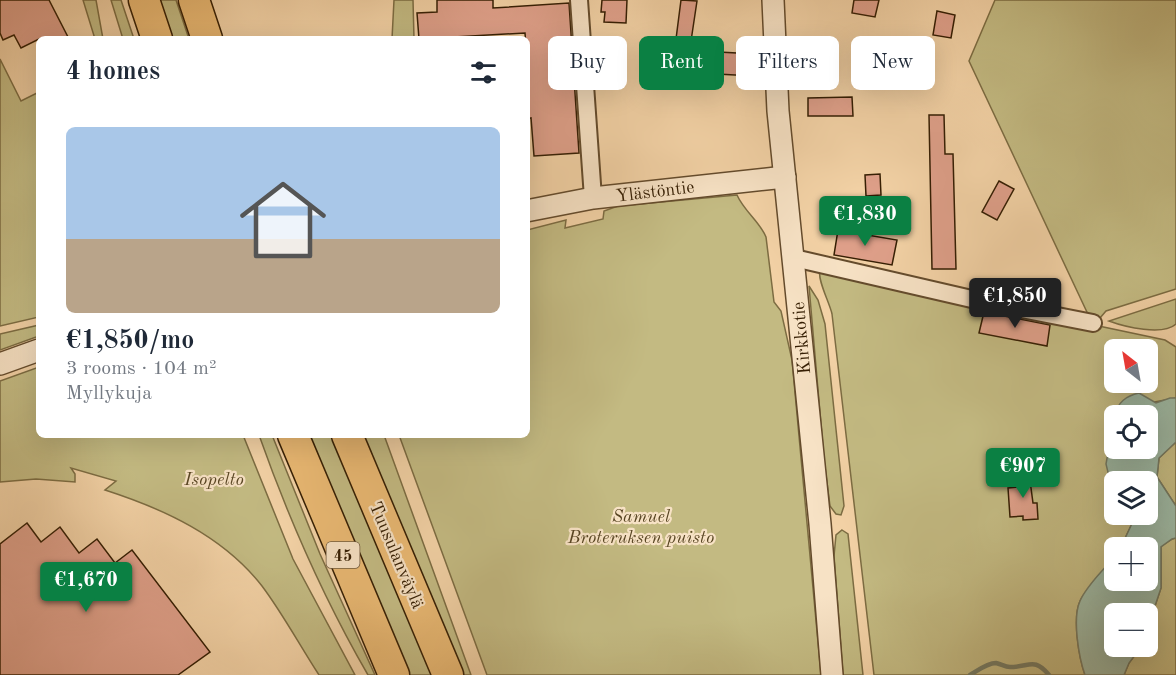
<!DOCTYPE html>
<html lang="en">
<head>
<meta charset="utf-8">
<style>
  :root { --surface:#fff; --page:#f2f2f3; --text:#1f2937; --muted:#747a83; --accent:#0b8043 }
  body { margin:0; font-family:"Old Standard TT",serif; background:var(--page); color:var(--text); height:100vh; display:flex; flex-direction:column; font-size:22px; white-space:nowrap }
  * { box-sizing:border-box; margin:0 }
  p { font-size:20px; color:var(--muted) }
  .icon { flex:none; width:33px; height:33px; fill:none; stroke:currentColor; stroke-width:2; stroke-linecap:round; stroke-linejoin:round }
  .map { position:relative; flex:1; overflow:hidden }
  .panel { position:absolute; left:36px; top:36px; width:494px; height:402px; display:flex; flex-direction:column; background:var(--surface); border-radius:9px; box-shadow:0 6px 24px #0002 }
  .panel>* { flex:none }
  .guide { position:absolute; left:548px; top:36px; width:538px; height:54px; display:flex; gap:12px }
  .needle { width:39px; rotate:329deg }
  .controls { position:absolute; left:1104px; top:339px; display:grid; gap:12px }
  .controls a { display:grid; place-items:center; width:54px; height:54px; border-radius:9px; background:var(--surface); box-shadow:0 6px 24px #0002; font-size:30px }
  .price { position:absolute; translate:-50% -51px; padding:0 14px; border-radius:6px; background:var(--accent); color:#fff; font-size:20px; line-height:39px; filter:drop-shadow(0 2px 3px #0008) }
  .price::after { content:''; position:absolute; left:50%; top:36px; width:18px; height:14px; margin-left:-9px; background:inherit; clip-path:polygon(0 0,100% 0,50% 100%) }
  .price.on { background:#222; color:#fff }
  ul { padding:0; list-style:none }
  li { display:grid; align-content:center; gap:12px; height:318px; padding:0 30px }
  li span { display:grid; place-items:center; height:186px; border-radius:9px; color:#555 }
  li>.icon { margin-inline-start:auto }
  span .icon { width:108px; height:108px; fill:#fffc; stroke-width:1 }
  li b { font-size:26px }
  h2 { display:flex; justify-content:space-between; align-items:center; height:72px; padding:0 30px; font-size:26px }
  .pill { padding:0 21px; border-radius:9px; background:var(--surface); box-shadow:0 6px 24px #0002; font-size:21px; line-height:54px }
  .pill.on { background:var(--accent); color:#fff }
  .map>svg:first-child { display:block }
  .green { fill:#c3ba82; stroke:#7c6c42; stroke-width:1.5; fill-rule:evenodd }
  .water { fill:#9cb8a4; stroke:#737a64; stroke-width:1.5 }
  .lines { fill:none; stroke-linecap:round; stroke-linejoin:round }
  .stream { stroke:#737a64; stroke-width:4.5 }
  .building { fill:#dfa08a; stroke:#351e03; stroke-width:1.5 }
  .minor-casing { stroke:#644b2c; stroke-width:20 }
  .tertiary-casing { stroke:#644b2c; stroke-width:24 }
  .motorway-casing { stroke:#351e03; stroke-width:33 }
  .minor { stroke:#f7e2c5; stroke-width:16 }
  .tertiary { stroke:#f7e2c5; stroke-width:21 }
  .motorway { stroke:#eab973; stroke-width:30 }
  .labels { text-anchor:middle; stroke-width:4.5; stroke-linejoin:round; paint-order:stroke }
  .shield { fill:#f7e2c5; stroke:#6f593d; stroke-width:1.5 }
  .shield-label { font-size:16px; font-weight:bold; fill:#351e03 }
  .street-label { font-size:18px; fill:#351e03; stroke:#f7e2c5 }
  .park-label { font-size:18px; font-style:italic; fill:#584523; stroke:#f7e2c5 }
</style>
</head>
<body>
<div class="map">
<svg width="1176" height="675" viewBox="0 0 1176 675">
  <rect width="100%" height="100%" fill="#f3d2a6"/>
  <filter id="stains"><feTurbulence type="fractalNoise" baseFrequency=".00333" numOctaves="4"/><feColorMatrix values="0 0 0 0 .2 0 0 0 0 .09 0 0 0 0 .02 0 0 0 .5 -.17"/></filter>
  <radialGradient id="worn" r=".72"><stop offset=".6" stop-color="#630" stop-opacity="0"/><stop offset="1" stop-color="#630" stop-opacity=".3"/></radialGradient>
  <!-- green -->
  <g class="green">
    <polygon points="83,0 96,0 103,39 95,39"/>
    <polygon points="111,0 121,0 134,39 123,39"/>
    <polygon points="156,0 176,0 189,39 168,39"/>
    <polygon points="394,0 413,0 414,39 392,39"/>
    <path d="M 995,0 L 1176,0 L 1176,289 L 1106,311 L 1094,325 L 1165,340 L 1176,347 L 1176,398 L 1117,409 L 1112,489 L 1114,489 L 1114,514 L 1136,515 L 1121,547 L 1114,548 C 1114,569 1089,582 1080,601 C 1072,618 1079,658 1085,675 L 874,675 L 832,314 C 830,304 817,279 820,271 L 1093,325 L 969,61 ZM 1114,350 L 1148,350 L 1148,382 L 1114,382 Z"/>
    <polygon points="0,59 21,101 39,92 39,317 0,326"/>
    <path d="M 737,195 C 744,211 760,222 766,237 L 774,302 L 781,311 L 792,360 L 821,675 L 487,675 L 399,435 L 526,435 L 527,230 L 566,220 L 565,228 L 603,219 L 604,211 L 618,206 Z"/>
    <polygon points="809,286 818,300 825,324 844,506 841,515 836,514 830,506 824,459"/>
    <path d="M 1176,299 L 1176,324 C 1163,336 1125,327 1109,321 Z"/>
    <polygon points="39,325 39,336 0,350 0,334"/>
    <path d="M 39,367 L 39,435 L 243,435 L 293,559 L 355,675 L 319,675 C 300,646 283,614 262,586 C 223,536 164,509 105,490 L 116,481 L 71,468 L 75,474 L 75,482 L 36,479 L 0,482 L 0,381 Z"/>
    <path d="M 259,435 L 272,435 L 320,554 L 375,675 L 368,675 C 324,599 288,517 259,435 Z"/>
    <polygon points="304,435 331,435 436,675 406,675"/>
    <polygon points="361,435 384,435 471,675 464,675"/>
    <polygon points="1176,442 1176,506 1157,477 1159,458"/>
    <polygon points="842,530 848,534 863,675 843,675 834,556 836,535"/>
    <polygon points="1176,538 1176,675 1124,675 1129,663 1141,647 1148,646 1148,627 1161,588 1161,546 1172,539"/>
  </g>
  <!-- water -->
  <path class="water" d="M 1139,393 L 1156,403 L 1170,398 L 1176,398 L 1176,442 L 1159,458 L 1157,477 L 1176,506 L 1176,538 L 1172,539 L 1161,547 L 1161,588 L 1148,627 L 1148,614 L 1114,614 L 1114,646 L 1141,647 L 1129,663 L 1124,675 L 1085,675 C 1079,658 1072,619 1080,601 C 1087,585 1103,571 1114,557 L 1114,580 L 1148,580 L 1148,548 L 1121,547 L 1136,515 L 1148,514 L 1148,482 L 1114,482 L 1114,489 L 1112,489 L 1106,464 L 1114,419 L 1114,448 L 1148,448 L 1148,416 L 1115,415 C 1118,402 1126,396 1139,393 Z"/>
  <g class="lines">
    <!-- stream -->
    <path class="stream" d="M 970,675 C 977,671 987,663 996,663 C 1001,664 1005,667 1010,667 C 1030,667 1034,657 1049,675"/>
  </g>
  <!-- building -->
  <g class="building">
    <polygon points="0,0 49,0 69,39 39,39 21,48 14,35 3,40 0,33"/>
    <polygon points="437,0 493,0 493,8 569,3 579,153 534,156 531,118 526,119 528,74 525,33 419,39 417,13 437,12"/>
    <polygon points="602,0 627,0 626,23 604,22 605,12 601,12"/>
    <polygon points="681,0 697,1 691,41 676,39"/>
    <polygon points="854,0 879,0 875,17 852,13"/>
    <polygon points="937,11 955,15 951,38 933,35"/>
    <polygon points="700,51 755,54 753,76 699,73"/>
    <polygon points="924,61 925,88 863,89 863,62"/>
    <polygon points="852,97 853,116 808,116 808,98"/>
    <polygon points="929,115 944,115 945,154 953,154 956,269 932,269"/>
    <polygon points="880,174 881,195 866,196 865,175"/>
    <polygon points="999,181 1014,189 997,220 982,212"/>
    <polygon points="838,230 897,240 892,265 834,255"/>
    <polygon points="984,312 1050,325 1047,346 979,333"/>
    <polygon points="1029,473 1033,503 1037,503 1038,519 1023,520 1023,516 1010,517 1008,488 1018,487 1017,474"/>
    <polygon points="27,523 41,542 60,527 79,553 97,539 115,563 132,550 210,652 178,675 0,675 0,544"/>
  </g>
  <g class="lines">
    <!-- minor casing -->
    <g class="minor-casing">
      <g id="minor">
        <polyline points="579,0 593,198"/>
        <polyline points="794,258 976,300 1093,323"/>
      </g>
    </g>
    <!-- tertiary casing -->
    <g class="tertiary-casing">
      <g id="tertiary">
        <polyline points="773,0 778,111 820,524 832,675"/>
        <polyline points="526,211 593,198 785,177"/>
        <polyline points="0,364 39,350"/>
      </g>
    </g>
    <!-- motorway casing -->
    <g class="motorway-casing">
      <g id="motorway">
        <polyline points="144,0 157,39"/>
        <polyline points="194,0 207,39"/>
        <polyline points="293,435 394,675"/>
        <polyline points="347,435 448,675"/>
      </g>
    </g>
    <!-- minor -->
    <use href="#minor" class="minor"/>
    <!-- tertiary -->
    <use href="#tertiary" class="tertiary"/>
    <!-- motorway -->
    <use href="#motorway" class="motorway"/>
  </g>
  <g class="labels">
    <!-- shield labels -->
    <rect class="shield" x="326.5" y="542" width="33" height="26" rx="4.5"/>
    <g class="shield-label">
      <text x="343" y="561">45</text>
    </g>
    <!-- street labels -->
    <g class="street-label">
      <text transform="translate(655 191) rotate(-7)" y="6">Ylästöntie</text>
      <text transform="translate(801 338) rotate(-95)" y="6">Kirkkotie</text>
      <text transform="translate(397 555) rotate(67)" y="6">Tuusulanväylä</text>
    </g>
    <!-- park labels -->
    <g class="park-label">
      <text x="214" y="485">Isopelto</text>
      <text x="641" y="522">Samuel<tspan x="641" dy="21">Broteruksen puisto</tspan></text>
    </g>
  </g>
  <rect width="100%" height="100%" filter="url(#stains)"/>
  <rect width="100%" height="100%" fill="url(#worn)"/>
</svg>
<div class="controls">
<a><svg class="needle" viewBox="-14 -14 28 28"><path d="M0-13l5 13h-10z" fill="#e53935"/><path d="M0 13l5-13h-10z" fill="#747a83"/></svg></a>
<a><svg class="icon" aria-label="locate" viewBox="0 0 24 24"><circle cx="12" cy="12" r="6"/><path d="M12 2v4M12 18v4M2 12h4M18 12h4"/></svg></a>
<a><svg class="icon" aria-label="layers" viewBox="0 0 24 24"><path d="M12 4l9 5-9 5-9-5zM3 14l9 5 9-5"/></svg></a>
<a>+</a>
<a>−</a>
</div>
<b class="price" style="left:865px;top:247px">€1,830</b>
<b class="price on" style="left:1015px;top:329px">€1,850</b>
<b class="price" style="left:1023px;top:499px">€907</b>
<b class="price" style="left:86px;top:613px">€1,670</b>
<div class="guide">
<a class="pill">Buy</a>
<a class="pill on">Rent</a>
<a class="pill">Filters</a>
<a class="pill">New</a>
</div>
<section class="panel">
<h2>4 homes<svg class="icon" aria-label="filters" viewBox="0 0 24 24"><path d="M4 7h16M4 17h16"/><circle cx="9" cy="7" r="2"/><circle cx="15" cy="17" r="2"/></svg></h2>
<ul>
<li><span style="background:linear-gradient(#a9c7e8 60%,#b9a48a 0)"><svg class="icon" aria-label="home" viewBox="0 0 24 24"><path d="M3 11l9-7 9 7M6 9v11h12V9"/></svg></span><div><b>€1,850/mo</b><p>3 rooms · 104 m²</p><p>Myllykuja</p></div></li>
</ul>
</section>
</div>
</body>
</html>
